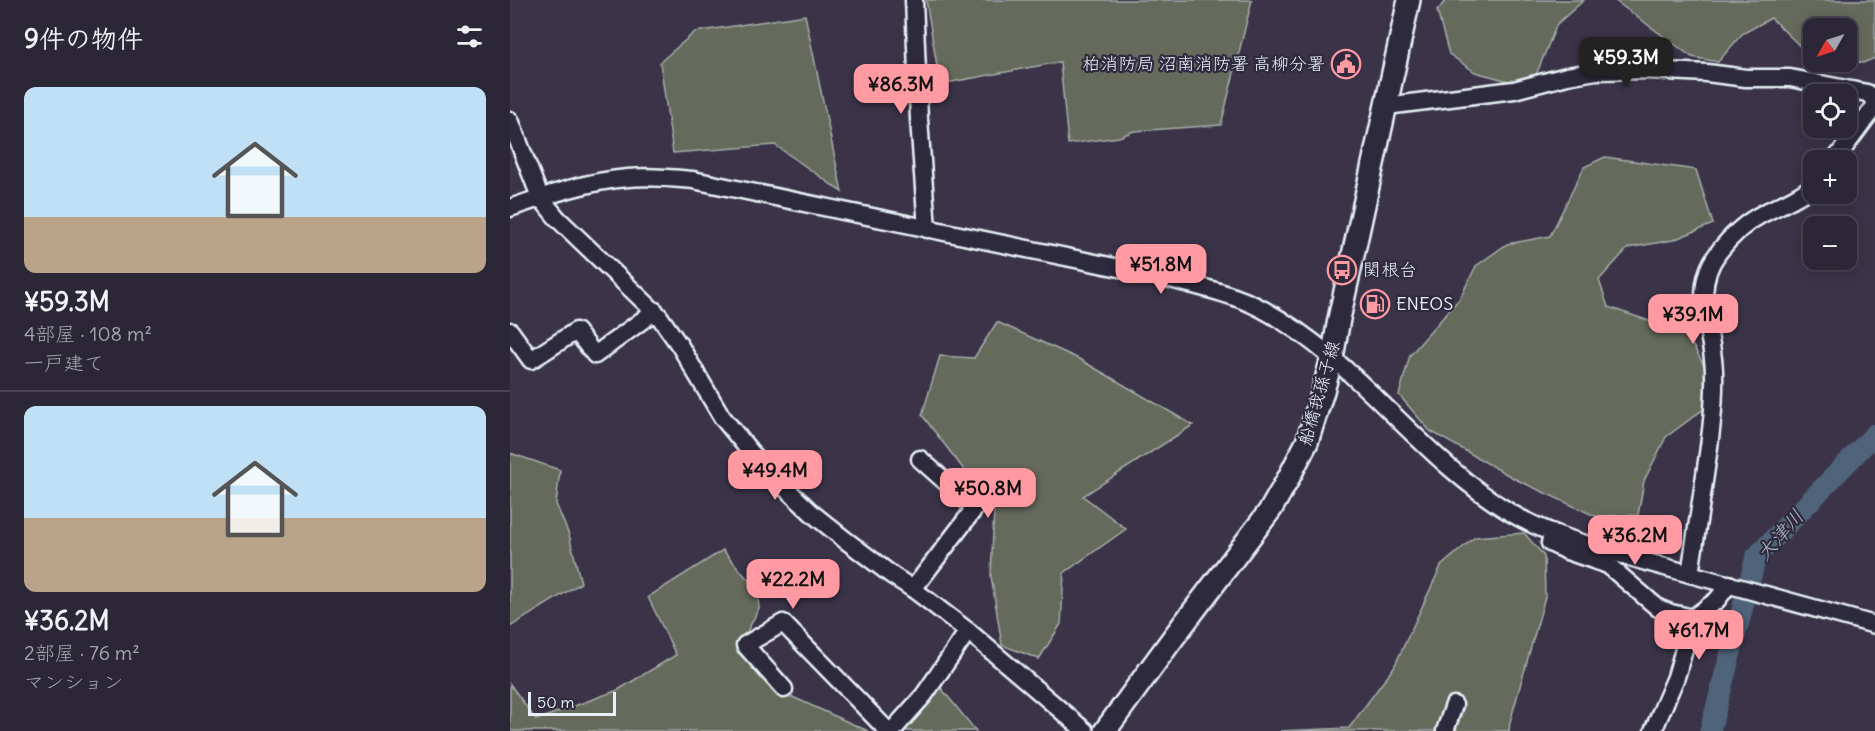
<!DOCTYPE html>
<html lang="ja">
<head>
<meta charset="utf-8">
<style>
  :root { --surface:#2c2737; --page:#383342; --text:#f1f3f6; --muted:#a6a5ad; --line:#484452; --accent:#ff9aa2 }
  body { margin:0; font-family:Delius,"Klee One",sans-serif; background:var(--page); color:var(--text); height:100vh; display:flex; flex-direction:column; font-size:22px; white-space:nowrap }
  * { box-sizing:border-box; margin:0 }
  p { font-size:20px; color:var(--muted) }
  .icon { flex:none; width:33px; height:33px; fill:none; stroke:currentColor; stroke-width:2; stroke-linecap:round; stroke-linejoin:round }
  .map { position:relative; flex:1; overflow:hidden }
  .drawer { display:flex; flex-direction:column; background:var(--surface); width:510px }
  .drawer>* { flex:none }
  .needle { width:39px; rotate:231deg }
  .buttons { position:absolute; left:1293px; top:18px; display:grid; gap:12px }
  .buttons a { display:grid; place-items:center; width:54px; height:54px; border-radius:12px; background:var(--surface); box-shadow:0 3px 15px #0003,0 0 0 2px var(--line); font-size:30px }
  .scale { position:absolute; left:18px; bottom:15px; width:88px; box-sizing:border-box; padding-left:6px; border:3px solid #e8f1f8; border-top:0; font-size:16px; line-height:21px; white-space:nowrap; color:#e8f1f8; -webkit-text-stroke:4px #2f2a3d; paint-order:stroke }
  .price { position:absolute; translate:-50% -51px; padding:0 14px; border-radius:12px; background:var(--accent); color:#111; font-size:20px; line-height:39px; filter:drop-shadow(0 2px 3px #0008) }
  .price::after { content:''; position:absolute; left:50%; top:36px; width:18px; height:14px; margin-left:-9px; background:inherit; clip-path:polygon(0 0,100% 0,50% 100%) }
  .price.active { background:#222; color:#fff }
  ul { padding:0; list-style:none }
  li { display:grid; align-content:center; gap:12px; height:318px; padding:0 24px }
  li+li { border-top:2px solid var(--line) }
  li span { display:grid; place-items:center; height:186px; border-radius:12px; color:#555 }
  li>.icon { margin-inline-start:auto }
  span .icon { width:108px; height:108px; fill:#fffc; stroke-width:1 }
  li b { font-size:26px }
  h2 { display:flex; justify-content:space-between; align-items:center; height:72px; padding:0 24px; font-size:26px }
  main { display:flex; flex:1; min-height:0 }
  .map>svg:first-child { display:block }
  .green { fill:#656a5c; stroke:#a6aeaa; stroke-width:1.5 }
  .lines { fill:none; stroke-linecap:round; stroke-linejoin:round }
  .river { stroke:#4f647a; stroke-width:21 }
  .minor-casing { stroke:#e8f1f8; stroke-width:21 }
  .major-casing { stroke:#e8f1f8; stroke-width:26 }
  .minor { stroke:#2f2a3d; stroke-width:16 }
  .major { stroke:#2f2a3d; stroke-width:21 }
  .labels { text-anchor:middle; stroke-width:4.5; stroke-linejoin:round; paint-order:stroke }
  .poi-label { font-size:18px; fill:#e8f1f8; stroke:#2f2a3d; text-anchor:start }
  .street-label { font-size:18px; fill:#e8f1f8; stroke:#2f2a3d }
  .water-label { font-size:20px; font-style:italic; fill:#abb9c6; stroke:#2f2a3d }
</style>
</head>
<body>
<main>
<section class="drawer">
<h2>9件の物件<svg class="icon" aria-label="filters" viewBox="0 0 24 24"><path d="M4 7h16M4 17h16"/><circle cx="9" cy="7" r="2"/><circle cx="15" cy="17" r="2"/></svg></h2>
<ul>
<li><span style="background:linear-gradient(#bfe0f5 70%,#b9a48a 0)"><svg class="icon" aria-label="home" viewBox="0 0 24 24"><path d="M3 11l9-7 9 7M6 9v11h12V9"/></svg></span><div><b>¥59.3M</b><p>4部屋 · 108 m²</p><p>一戸建て</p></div></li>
<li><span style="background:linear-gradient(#bfe0f5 60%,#b9a48a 0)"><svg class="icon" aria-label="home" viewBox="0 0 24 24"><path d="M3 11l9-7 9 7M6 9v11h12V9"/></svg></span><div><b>¥36.2M</b><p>2部屋 · 76 m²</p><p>マンション</p></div></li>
</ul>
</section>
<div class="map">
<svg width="1365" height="731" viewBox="0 0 1365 731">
  <rect width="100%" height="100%" fill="#3b3449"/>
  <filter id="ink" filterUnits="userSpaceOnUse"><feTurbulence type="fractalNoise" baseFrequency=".0167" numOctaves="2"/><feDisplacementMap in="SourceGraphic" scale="12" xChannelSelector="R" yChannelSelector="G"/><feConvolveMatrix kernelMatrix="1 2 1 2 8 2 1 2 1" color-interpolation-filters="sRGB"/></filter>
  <g filter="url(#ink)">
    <!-- green -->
    <g class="green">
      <polygon points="416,0 742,0 711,125 624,131 609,137 558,144 550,62 430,84"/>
      <polygon points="936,0 1074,0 1047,24 1021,87 965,72 939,54 927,11"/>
      <polygon points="1104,0 1365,0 1365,58 1353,63 1337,60 1336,28 1304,28 1303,53 1295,51 1261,18 1232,34 1208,62 1182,57"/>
      <polygon points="295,15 332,192 265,145 163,153 150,62 185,32"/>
      <polygon points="1095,157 1186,170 1203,224 1163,240 1118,248 1089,280 1098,307 1157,327 1177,335 1196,369 1195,408 1156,437 1134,481 1128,515 1085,516 1007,480 920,431 889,395 900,355 950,298 966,266 997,244 1040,236 1074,167"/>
      <polygon points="487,322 569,359 683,425 573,496 616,529 554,573 551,624 529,659 492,645 481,576 484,509 412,415 430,356 464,358"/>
      <polygon points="0,453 50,470 46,504 59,535 71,583 0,627"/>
      <polygon points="1014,533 1034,556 1035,597 1000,722 999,731 770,731 839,728 884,667 931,566 965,537"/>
      <polygon points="213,550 247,590 249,608 227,652 276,694 358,731 0,731 0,684 26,720 108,690 166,655 138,597"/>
      <polygon points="426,682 466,731 367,731"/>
    </g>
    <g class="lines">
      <!-- river -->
      <polyline class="river" points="1200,731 1246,557 1365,434"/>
      <!-- minor casing -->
      <g class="minor-casing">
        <g id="minor">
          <polyline points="404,0 409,119 417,229"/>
          <polyline points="876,106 1004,90 1057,76 1086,71 1136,70 1197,73 1236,78 1280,78 1357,93 1365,99"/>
          <polyline points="0,120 30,197 47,218 149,316 170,346 212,417 252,466 303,514 334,539 383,576 403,589 458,631 575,731"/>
          <polyline points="1325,160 1365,106"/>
          <path d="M 0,208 C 38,195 78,181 118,178 C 140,176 161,178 183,180 L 653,277 C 686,286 722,293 752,309 C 848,360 909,458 1001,513 C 1042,537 1089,548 1133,561 C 1210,583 1288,603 1365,625"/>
          <polyline points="0,331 21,360 66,331 85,355 145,311"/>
          <polyline points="1043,533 1040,543 1057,551 1098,565 1148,608 1161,613 1183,618"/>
          <path d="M 1180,574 C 1185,541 1190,508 1195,475 C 1200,441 1205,406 1204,371 C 1203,331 1180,290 1208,253 C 1220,237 1235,223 1252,214 C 1269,205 1289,198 1304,185"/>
          <polyline points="403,589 465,508 410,459"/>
          <polyline points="274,689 235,645 273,623 378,731"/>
          <polyline points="382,731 414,695 458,631"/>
          <polyline points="935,731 944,705"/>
          <polyline points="1143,731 1166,677 1183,618 1207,600 1219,584"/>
        </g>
      </g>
      <!-- major casing -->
      <g class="major-casing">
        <polyline id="major" points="595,731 663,638 761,509 778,479 797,442 813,391 822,358 829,319 899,0"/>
      </g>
      <!-- minor -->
      <use href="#minor" class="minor"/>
      <!-- major -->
      <use href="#major" class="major"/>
    </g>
  </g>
  <!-- icons -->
  <defs>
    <g id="civic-ring" transform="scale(1.5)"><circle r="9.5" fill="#2f2a3d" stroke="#ff9aa2" stroke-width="1.5"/><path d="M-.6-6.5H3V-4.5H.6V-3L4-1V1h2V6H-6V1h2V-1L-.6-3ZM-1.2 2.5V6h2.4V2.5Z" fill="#ff9aa2"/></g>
    <g id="bus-ring" transform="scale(1.5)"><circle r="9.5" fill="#2f2a3d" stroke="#ff9aa2" stroke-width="1.5"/><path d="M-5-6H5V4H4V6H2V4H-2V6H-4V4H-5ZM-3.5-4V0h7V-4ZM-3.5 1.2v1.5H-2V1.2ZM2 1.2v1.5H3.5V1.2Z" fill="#ff9aa2"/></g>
    <g id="fuel-ring" transform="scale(1.5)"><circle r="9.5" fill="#2f2a3d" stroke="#ff9aa2" stroke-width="1.5"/><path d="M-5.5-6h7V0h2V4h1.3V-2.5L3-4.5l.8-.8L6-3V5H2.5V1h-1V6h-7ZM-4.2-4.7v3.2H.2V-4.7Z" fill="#ff9aa2"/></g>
  </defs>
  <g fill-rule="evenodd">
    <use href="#civic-ring" x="836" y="64"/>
    <use href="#bus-ring" x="832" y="270"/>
    <use href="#fuel-ring" x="865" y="304"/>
  </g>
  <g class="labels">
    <!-- poi labels -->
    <g class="poi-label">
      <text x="815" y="70" text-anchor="end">柏消防局 沼南消防署 高柳分署</text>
      <text x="853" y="276">関根台</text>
      <text x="886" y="310">ENEOS</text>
    </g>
    <!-- street labels -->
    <g class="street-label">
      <text transform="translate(809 393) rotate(-74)" y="6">船橋我孫子線</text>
    </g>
    <!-- water labels -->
    <g class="water-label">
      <text transform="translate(1270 535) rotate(-49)" y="7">大津川</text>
    </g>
  </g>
</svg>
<div class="buttons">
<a><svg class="needle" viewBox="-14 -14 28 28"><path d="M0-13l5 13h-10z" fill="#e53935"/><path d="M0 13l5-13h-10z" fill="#a6a5ad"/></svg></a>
<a><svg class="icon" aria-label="locate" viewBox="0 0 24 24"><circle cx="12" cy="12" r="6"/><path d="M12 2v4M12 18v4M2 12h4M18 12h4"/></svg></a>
<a>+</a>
<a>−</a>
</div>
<div class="scale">50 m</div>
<b class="price active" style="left:1116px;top:88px">¥59.3M</b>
<b class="price" style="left:391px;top:115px">¥86.3M</b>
<b class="price" style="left:651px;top:295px">¥51.8M</b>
<b class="price" style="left:1183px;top:345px">¥39.1M</b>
<b class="price" style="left:265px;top:501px">¥49.4M</b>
<b class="price" style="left:478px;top:519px">¥50.8M</b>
<b class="price" style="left:1125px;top:566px">¥36.2M</b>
<b class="price" style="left:283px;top:610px">¥22.2M</b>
<b class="price" style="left:1189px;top:661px">¥61.7M</b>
</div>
</main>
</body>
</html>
